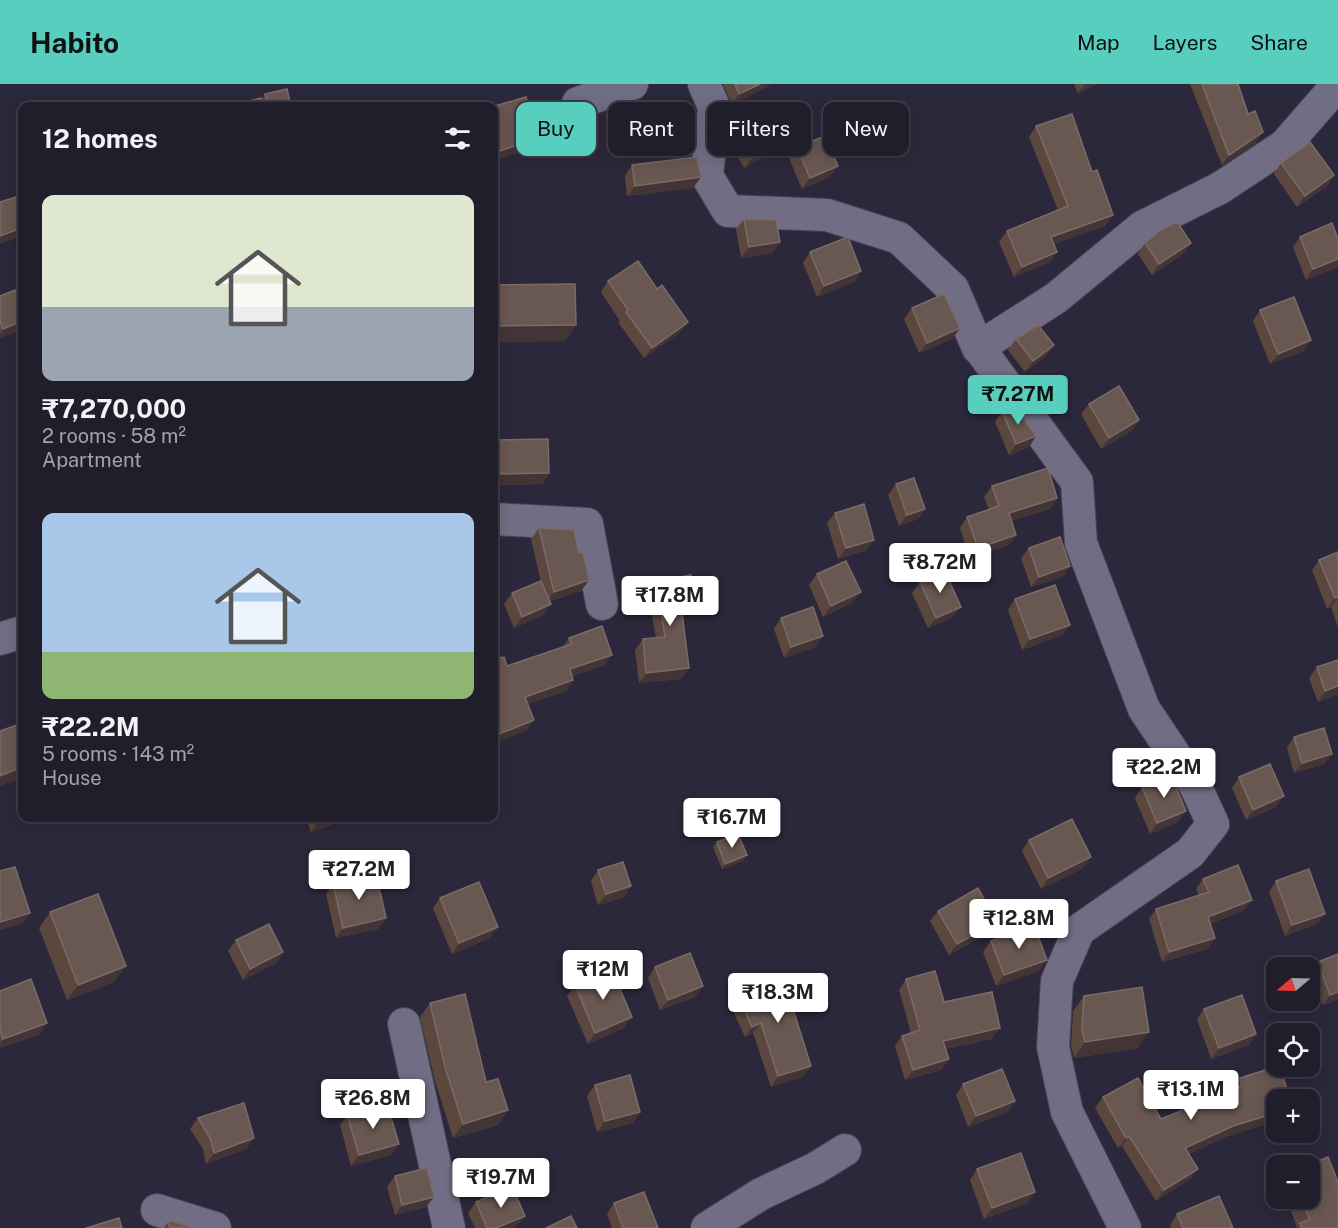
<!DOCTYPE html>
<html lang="en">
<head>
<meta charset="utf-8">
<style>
  :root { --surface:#211e2c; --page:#292734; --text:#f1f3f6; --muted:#a2a2a9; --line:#3e3c48; --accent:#58cebf }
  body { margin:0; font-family:"Public Sans",sans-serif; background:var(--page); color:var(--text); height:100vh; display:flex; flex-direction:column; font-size:22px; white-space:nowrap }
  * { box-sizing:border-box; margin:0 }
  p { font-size:20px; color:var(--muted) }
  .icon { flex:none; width:33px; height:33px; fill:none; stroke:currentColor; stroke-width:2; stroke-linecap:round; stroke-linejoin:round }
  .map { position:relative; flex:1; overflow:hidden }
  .drawer { position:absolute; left:18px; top:18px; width:480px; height:720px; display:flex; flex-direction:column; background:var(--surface); border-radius:12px; box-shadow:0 3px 15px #0003,0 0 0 2px var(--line) }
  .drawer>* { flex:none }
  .banner { position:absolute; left:516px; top:18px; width:570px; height:54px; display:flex; gap:12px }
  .needle { width:39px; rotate:251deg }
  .buttons { position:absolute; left:1266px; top:873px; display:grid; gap:12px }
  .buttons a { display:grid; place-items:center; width:54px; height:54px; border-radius:12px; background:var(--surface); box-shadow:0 3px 15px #0003,0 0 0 2px var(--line); font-size:30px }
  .price { position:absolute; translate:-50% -51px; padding:0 14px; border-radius:6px; background:#fff; color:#222; font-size:20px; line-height:39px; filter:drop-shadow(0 2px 3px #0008) }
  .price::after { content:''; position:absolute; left:50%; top:36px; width:18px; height:14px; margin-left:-9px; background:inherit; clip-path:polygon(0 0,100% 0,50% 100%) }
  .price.current { background:var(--accent); color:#111 }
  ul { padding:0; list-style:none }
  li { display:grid; align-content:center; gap:12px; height:318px; padding:0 24px }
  li span { display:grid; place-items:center; height:186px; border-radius:12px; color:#555 }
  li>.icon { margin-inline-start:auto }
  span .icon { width:108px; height:108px; fill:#fffc; stroke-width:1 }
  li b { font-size:26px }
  h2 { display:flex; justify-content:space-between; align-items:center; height:72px; padding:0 24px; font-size:26px }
  .tag { padding:0 21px; border-radius:12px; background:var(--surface); box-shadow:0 3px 15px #0003,0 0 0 2px var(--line); font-size:21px; line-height:54px }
  .tag.current { background:var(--accent); color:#111 }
  header { display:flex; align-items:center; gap:36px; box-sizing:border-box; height:84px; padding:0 30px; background:var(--accent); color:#111 }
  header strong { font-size:28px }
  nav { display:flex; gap:33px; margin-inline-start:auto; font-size:21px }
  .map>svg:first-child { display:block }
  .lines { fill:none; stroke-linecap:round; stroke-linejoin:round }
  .minor-casing { stroke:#484455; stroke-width:34 }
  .minor { stroke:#716d84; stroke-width:32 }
  .wall { fill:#5c473f }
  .shaded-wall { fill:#433436 }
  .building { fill:#695751; stroke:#7b6b68; stroke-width:1.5 }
</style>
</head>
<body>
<header>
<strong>Habito</strong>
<nav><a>Map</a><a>Layers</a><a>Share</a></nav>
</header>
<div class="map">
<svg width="1338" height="1144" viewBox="0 0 1338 1144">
  <rect width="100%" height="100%" fill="#2c283b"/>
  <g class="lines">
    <!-- minor casing -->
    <g class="minor-casing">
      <g id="minor">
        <polyline points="704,0 714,23 707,92 728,127 827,131 899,154 953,205 978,264 1056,214 1142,143 1220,104 1285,61 1338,0"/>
        <polyline points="578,19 632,0"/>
        <polyline points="979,264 1077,398 1081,459 1144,625 1195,701 1213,740 1190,769 1079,846 1057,897 1053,963 1067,1028 1125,1144"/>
        <polyline points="494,435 587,440 602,520"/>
        <polyline points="0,555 22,548"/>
        <polyline points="404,940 449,1144"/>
        <polyline points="157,1126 215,1144"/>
        <polyline points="707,1144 761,1110 816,1084 845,1066"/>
      </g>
    </g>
    <!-- minor -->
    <use href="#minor" class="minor"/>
  </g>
  <!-- wall -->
  <g class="wall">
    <polygon points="723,0 770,0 768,2 732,21"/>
    <polygon points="1074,0 1097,0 1078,9"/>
    <polygon points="1190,0 1238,0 1248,30 1256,59 1222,81"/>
    <polygon points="265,10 291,22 263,22 262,15"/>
    <polygon points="737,41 778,59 771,69 744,84 729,57 729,52"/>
    <polygon points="1036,42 1092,88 1113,131 1105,142 1054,160 1057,168 1050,178 1014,193 999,158 1007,147 1058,126 1029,53"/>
    <polygon points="22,56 22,72 19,61"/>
    <polygon points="797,63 830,93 802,105 789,74"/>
    <polygon points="1281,79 1334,91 1327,102 1297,123 1274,90"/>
    <polygon points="632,81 701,93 693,104 627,112 625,92"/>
    <polygon points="744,135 780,158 772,169 741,174 736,145"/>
    <polygon points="1300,153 1338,155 1338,183 1306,196 1293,163"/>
    <polygon points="1145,159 1191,159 1183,170 1152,191 1138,170"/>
    <polygon points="810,168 861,187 854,198 817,213 803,179"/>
    <polygon points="608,197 688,238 680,248 644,274 618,238 620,237 601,208"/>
    <polygon points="495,201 576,241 565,257 494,258 494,203"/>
    <polygon points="0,212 22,224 22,242 20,246 0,254"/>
    <polygon points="912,224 960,244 952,255 919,269 904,235"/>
    <polygon points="1260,226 1304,267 1270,280 1253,237"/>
    <polygon points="1016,255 1054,261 1046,272 1025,288 1008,266"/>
    <polygon points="1089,320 1139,336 1132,347 1101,365 1081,330"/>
    <polygon points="1002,327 1036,352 1029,363 1009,371 995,338"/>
    <polygon points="494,356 549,389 542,400 494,401"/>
    <polygon points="896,400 925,425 918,435 899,442 888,411"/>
    <polygon points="992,402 1057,414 1050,425 1011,436 1016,451 1009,461 970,475 960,444 967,433 989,426 984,413"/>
    <polygon points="835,429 867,466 838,475 827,439"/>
    <polygon points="539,444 579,469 589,496 581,507 550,517 543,531 514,544 504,520 512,509 541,498 531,455"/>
    <polygon points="1029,464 1063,493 1031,503 1021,474"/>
    <polygon points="1338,468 1338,543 1331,523 1327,525 1312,486 1319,476"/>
    <polygon points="817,490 853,518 823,533 809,501"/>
    <polygon points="656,498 688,530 683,531 689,584 681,595 639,599 635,566 643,555 656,554 648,508"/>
    <polygon points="920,498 953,533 928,544 912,509"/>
    <polygon points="1015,515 1062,551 1022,566 1008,526"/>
    <polygon points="781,534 816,563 784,574 774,545"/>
    <polygon points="569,554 605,581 572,592 566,607 527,620 526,647 499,574 507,582 563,563"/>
    <polygon points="1338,576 1338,610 1318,618 1309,594 1317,583"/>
    <polygon points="1294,653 1332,670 1324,680 1294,689 1287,664"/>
    <polygon points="1239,693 1276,723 1246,736 1232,704"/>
    <polygon points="1142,703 1178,738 1150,750 1135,714"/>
    <polygon points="306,734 350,734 311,748"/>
    <polygon points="1029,756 1083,784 1041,805 1022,767"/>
    <polygon points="717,758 743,777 722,785 713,763"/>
    <polygon points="598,786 631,802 624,813 598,821 591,797"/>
    <polygon points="1203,795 1244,826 1210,840 1215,854 1207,865 1162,878 1149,835 1156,825 1199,812 1196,805"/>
    <polygon points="1276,797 1317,840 1285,852 1269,808"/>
    <polygon points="333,799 386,834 378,845 336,854 326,810"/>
    <polygon points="440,814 490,854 452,870 433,824"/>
    <polygon points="938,827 989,849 949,871 930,837"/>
    <polygon points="50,828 114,898 67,916 39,844"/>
    <polygon points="236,856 283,868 276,879 243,896 228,867"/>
    <polygon points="991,857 1039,887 996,902 983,868"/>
    <polygon points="1338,870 1338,916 1323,921 1310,889 1318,878"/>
    <polygon points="655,883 695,913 660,926 648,894"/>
    <polygon points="906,895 944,918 992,955 946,965 949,975 941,986 905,996 895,962 902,952 911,949 899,906"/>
    <polygon points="575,901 624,944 588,960 567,912"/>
    <polygon points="0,907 40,950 0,964"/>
    <polygon points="738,912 798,922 794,928 811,982 803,993 771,1003 753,949 745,953 731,923"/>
    <polygon points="1084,912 1138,964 1074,974 1071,962 1073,927"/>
    <polygon points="430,919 486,998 498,1041 453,1054 435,997 420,933"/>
    <polygon points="1204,925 1256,950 1249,961 1211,975 1197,935"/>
    <polygon points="1240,994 1276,1016 1276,1037 1225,1053 1189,1070 1198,1085 1190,1095 1156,1117 1122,1062 1118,1064 1095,1024 1103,1013 1161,1035 1233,1006 1232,1005"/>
    <polygon points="963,1000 1008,1028 968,1043 956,1011"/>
    <polygon points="595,1001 640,1028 633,1039 597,1048 587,1012"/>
    <polygon points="347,1031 399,1060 391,1071 351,1082 340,1041"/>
    <polygon points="198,1034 254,1054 246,1065 206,1080 203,1065 190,1045"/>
    <polygon points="977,1085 1028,1119 984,1135 970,1096"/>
    <polygon points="395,1092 434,1113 426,1123 395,1131 387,1103"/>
    <polygon points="1286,1114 1310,1114 1338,1144 1296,1144 1297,1143"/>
    <polygon points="476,1118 517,1142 513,1144 475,1144 468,1129"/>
    <polygon points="614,1119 658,1144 612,1144 607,1130"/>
    <polygon points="1177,1130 1233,1144 1171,1144 1170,1141"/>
    <polygon points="168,1138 196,1144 164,1144"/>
  </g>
  <!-- shaded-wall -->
  <g class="shaded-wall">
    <polygon points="760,0 770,0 768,2 732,21 739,10"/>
    <polygon points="1085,0 1097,0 1078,9"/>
    <polygon points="1263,48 1256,59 1222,81 1229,71"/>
    <polygon points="539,54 532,65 494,77 494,69"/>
    <polygon points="778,59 771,69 744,84 752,74"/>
    <polygon points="838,82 830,93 802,105 810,94"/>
    <polygon points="1334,91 1327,102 1297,123 1305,112"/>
    <polygon points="701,93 693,104 627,112 635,102"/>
    <polygon points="1113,131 1105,142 1044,164 1051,153"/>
    <polygon points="22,144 22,152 0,160 0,152"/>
    <polygon points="780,158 772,169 741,174 749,163"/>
    <polygon points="1191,159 1183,170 1152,191 1159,180"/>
    <polygon points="1057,168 1050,178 1014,193 1022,183"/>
    <polygon points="1338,175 1338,183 1306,196 1313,185"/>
    <polygon points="861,187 854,198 817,213 824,202"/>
    <polygon points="22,237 22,242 20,246 0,254 0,250 3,245"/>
    <polygon points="688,238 680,248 644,274 652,264"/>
    <polygon points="576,241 565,257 494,258 494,246 496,242"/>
    <polygon points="960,244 952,255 919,269 927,259"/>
    <polygon points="1311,256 1304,267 1270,280 1278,270"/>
    <polygon points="1054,261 1046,272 1025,288 1033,277"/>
    <polygon points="1139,336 1132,347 1101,365 1109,354"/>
    <polygon points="1036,352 1029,363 1009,371 1016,360"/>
    <polygon points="494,388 501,388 494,398"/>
    <polygon points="549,389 542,400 494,401 501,390"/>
    <polygon points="1057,414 1050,425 1001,440 1009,429"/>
    <polygon points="925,425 918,435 899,442 907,431"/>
    <polygon points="1016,451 1009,461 970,475 978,464"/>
    <polygon points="874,456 867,466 838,475 846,464"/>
    <polygon points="1070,482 1063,493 1031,503 1039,493"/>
    <polygon points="589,496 581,507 546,518 554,508"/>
    <polygon points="861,508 853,518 823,533 831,522"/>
    <polygon points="1338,513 1331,523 1327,525 1335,514"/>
    <polygon points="696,519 688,530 674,532 681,521"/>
    <polygon points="551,520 543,531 514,544 522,533"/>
    <polygon points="961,523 953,533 928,544 936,534"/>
    <polygon points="1070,541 1062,551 1022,566 1030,555"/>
    <polygon points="823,552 816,563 784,574 791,563"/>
    <polygon points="612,571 605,581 562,596 570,585"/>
    <polygon points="689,584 681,595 639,599 646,589"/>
    <polygon points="573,596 566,607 517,623 525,613"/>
    <polygon points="1338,602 1338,610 1318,618 1325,607"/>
    <polygon points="534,636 526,647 494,659 494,652"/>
    <polygon points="1332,670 1324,680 1294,689 1302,679"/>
    <polygon points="22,683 22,691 20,695 0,702 0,692"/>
    <polygon points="1284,712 1276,723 1246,736 1253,726"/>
    <polygon points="1186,727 1178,738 1150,750 1157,739"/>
    <polygon points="329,734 350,734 311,748 318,737"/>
    <polygon points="747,771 743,777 722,785 725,780"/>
    <polygon points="1091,773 1083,784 1041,805 1048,794"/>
    <polygon points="631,802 624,813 598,821 606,810"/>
    <polygon points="1252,816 1244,826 1201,844 1208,833"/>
    <polygon points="30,829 22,840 0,846 0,838"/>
    <polygon points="1325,830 1317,840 1285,852 1292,841"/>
    <polygon points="386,834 378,845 336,854 343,844"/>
    <polygon points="997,838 989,849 949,871 957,860"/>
    <polygon points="498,843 490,854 452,870 459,859"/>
    <polygon points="1215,854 1207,865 1162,878 1169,868"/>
    <polygon points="283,868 276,879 243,896 250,885"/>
    <polygon points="1047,876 1039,887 996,902 1004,891"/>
    <polygon points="126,882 114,898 67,916 78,901"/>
    <polygon points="703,902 695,913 660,926 668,916"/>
    <polygon points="1338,908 1338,916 1323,921 1330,911"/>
    <polygon points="632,933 624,944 588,960 595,949"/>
    <polygon points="47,939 40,950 0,964 0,960 3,955"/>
    <polygon points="761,939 753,949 745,953 752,943"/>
    <polygon points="1000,944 992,955 936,967 943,957"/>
    <polygon points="1149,948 1138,964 1074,974 1085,958"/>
    <polygon points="1256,950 1249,961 1211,975 1219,964"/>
    <polygon points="949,975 941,986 905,996 913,986"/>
    <polygon points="811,982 803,993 771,1003 778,992"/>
    <polygon points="1015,1017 1008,1028 968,1043 976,1032"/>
    <polygon points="508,1026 498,1041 453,1054 463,1040"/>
    <polygon points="640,1028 633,1039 597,1048 605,1037"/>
    <polygon points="1276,1029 1276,1037 1225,1053 1178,1075 1185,1064 1233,1042"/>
    <polygon points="1129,1052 1122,1062 1118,1064 1126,1054"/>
    <polygon points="254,1054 246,1065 206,1080 214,1069"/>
    <polygon points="399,1060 391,1071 351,1082 359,1071"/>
    <polygon points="1198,1085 1190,1095 1156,1117 1164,1106"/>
    <polygon points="1035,1108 1028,1119 984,1135 992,1124"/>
    <polygon points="434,1113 426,1123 395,1131 402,1121"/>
    <polygon points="525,1132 517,1142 513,1144 496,1144"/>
  </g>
  <!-- building -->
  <g class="building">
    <polygon points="735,0 760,0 739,10"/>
    <polygon points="1202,0 1238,0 1248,30 1255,27 1263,48 1229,71"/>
    <polygon points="287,5 291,22 269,22 265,10"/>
    <polygon points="526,13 539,54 494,69 494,29 497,28 495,22"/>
    <polygon points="261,14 263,22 228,22"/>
    <polygon points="761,28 778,59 752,74 736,46 737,41"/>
    <polygon points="1072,30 1092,88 1097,86 1113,131 1051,153 1057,168 1022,183 1007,147 1068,122 1036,42"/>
    <polygon points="825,52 838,82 810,94 797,63"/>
    <polygon points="1310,58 1334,91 1305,112 1281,79"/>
    <polygon points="697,73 701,93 635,102 632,81"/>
    <polygon points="22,111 22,144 0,152 0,118"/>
    <polygon points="744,135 776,136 780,158 749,163"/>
    <polygon points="1177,138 1191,159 1159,180 1145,159 1159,147"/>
    <polygon points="1332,139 1338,155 1338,175 1313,185 1300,153"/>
    <polygon points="848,153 861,187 824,202 810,168"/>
    <polygon points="638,177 657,205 662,201 688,238 652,264 626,228 628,226 608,197"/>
    <polygon points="575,200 576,241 496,242 495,201"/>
    <polygon points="15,206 22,224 22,237 3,245 0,237 0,212"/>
    <polygon points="944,210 960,244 927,259 912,224"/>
    <polygon points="1294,213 1311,256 1278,270 1260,226"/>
    <polygon points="1038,241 1054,261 1033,277 1016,255"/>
    <polygon points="1119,302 1139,336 1109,354 1089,320"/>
    <polygon points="1014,322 1036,352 1016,360 1002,327"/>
    <polygon points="548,355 549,389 501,390 501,388 494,388 494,356"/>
    <polygon points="1048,384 1057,414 1009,429 1016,451 978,464 967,433 999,422 992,402"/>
    <polygon points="914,394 925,425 907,431 896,400"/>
    <polygon points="864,420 874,456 846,464 835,429"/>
    <polygon points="539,444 574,446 579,469 583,468 589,496 554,508"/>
    <polygon points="1060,453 1070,482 1039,493 1029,464"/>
    <polygon points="1338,468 1338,513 1335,514 1319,476"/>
    <polygon points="846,477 861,508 831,522 817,490"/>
    <polygon points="945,487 961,523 936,534 920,498"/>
    <polygon points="691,491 696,519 681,521 689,584 646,589 643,555 665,553 656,498"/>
    <polygon points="541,497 551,520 522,533 512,509"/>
    <polygon points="1055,501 1070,541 1030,555 1015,515"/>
    <polygon points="813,523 823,552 791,563 781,534"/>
    <polygon points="602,542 612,571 570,585 573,596 525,613 534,636 494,652 494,562 499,574 504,573 507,582 572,560 569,554"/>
    <polygon points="1338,576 1338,602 1325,607 1317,583"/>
    <polygon points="17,641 22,658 22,683 0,692 0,647"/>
    <polygon points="1324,644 1332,670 1302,679 1294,653"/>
    <polygon points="1270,680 1284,712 1253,726 1239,693"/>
    <polygon points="1171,691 1186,727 1157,739 1142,703"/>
    <polygon points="317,734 329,734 318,737"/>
    <polygon points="1072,735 1091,773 1048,794 1029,756"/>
    <polygon points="738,750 747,771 725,780 717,758"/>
    <polygon points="623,778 631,802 606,810 598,786"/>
    <polygon points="1238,781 1252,816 1208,833 1215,854 1169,868 1156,825 1209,808 1203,795"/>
    <polygon points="15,783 30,829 0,838 0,787"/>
    <polygon points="1309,785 1325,830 1292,841 1276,797"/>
    <polygon points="376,790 386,834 343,844 333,799"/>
    <polygon points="479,798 498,843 459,859 440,814"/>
    <polygon points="978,804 997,838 957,860 938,827"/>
    <polygon points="98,810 126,882 78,901 50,828"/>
    <polygon points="269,840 283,868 250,885 236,856"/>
    <polygon points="1034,841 1047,876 1004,891 991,857"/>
    <polygon points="690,869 703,902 668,916 655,883"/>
    <polygon points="1338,870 1338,908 1330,911 1318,878"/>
    <polygon points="612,886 632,933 595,949 575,901"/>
    <polygon points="935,887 944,918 992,908 1000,944 943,957 949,975 913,986 902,952 920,946 906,895"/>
    <polygon points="784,891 798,922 793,925 811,982 778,992 761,939 752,943 738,912"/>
    <polygon points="31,895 47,939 3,955 0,946 0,907"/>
    <polygon points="1142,903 1149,948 1085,958 1082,946 1084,912"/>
    <polygon points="465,910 486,998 498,995 508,1026 463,1040 445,983 430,919"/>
    <polygon points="1242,911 1256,950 1219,964 1204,925"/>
    <polygon points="1278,982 1280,982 1290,1016 1276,1016 1276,1029 1233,1042 1185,1064 1198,1085 1164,1106 1129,1052 1126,1054 1103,1013 1138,994 1161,1035 1242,1002 1240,994"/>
    <polygon points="1002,985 1015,1017 976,1032 963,1000"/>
    <polygon points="630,991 640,1028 605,1037 595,1001"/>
    <polygon points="244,1019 254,1054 214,1069 210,1054 198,1034"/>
    <polygon points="387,1020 399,1060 359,1071 347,1031"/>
    <polygon points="1021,1069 1035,1108 992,1124 977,1085"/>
    <polygon points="1328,1073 1338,1098 1338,1144 1302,1144 1300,1139 1310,1136 1301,1114 1310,1114 1310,1082 1306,1082"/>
    <polygon points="427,1084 434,1113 402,1121 395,1092"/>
    <polygon points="512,1102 525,1132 496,1144 487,1144 476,1118"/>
    <polygon points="644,1108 658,1144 623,1144 614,1119"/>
    <polygon points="1219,1112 1233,1144 1183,1144 1177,1130"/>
    <polygon points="571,1132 577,1144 546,1144"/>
    <polygon points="119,1134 122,1144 86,1144"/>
    <polygon points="172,1137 196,1144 170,1144 168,1138"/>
  </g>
</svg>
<div class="buttons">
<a><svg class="needle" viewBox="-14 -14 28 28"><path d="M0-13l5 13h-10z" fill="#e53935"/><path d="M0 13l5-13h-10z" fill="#a2a2a9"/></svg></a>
<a><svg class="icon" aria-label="locate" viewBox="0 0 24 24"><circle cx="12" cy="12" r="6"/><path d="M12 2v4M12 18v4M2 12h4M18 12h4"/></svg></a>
<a>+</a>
<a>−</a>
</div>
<b class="price current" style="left:1018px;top:342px">₹7.27M</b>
<b class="price" style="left:940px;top:510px">₹8.72M</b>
<b class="price" style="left:670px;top:543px">₹17.8M</b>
<b class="price" style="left:1164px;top:715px">₹22.2M</b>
<b class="price" style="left:732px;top:765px">₹16.7M</b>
<b class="price" style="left:359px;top:817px">₹27.2M</b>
<b class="price" style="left:1019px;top:866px">₹12.8M</b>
<b class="price" style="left:603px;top:917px">₹12M</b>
<b class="price" style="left:778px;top:940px">₹18.3M</b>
<b class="price" style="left:1191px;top:1037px">₹13.1M</b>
<b class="price" style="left:373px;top:1046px">₹26.8M</b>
<b class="price" style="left:501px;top:1125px">₹19.7M</b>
<div class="banner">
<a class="tag current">Buy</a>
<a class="tag">Rent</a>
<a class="tag">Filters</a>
<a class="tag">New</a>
</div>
<section class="drawer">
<h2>12 homes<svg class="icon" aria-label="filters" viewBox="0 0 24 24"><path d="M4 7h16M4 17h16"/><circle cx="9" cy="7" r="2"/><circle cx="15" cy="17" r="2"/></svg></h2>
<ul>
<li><span style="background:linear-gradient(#dfe7d0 60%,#9aa5b1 0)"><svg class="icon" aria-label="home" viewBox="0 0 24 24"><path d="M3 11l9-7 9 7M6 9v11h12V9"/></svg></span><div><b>₹7,270,000</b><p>2 rooms · 58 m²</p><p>Apartment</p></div></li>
<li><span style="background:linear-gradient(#a9c7e8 75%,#8fb573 0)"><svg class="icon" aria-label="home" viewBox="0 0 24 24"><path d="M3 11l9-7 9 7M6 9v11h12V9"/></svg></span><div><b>₹22.2M</b><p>5 rooms · 143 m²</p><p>House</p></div></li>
</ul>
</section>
</div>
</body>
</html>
